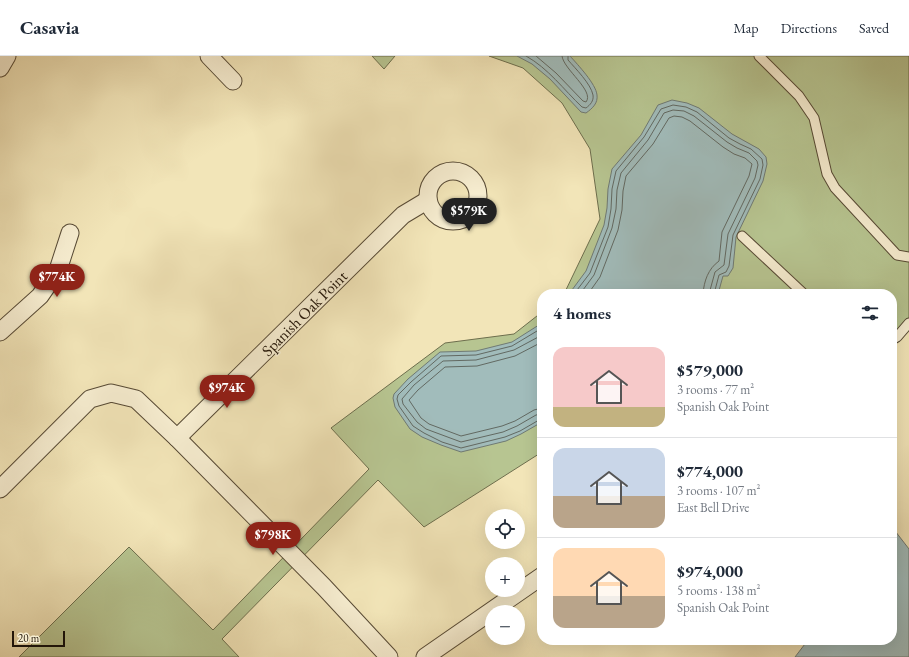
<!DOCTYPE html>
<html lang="en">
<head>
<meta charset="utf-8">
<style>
  :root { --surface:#fff; --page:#f6f6f7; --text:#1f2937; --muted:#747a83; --line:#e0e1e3; --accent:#8f2418 }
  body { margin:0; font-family:"EB Garamond",serif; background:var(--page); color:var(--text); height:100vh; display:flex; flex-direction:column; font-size:15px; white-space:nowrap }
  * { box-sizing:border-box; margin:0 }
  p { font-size:13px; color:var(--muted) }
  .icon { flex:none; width:22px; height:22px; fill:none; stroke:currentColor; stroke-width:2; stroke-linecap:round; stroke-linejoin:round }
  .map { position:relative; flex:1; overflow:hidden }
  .side { position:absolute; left:537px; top:233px; width:360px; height:356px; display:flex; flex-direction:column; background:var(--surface); border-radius:16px; box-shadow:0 4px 16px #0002 }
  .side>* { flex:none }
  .buttons { position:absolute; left:485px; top:453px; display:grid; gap:8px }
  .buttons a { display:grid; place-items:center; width:40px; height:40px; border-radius:50%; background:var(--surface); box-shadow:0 4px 16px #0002; font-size:20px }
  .scale { position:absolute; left:12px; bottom:10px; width:53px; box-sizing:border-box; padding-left:4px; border:2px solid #231609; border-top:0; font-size:11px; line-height:14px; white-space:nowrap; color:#231609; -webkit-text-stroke:3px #f7eed1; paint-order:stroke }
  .price { position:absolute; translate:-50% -34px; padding:0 9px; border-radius:14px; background:var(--accent); color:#fff; font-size:13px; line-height:26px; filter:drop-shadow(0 1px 2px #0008) }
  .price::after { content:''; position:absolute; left:50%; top:24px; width:12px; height:9px; margin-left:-6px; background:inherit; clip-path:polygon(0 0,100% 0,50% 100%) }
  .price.selected { background:#222; color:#fff }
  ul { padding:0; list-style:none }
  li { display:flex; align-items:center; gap:12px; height:100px; padding:0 16px }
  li+li { border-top:1px solid var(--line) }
  li span { display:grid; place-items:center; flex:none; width:112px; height:80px; border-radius:12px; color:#555 }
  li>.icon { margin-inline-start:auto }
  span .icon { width:48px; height:48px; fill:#fffc; stroke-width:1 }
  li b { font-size:17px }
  h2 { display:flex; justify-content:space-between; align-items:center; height:48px; padding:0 16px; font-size:17px }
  header { display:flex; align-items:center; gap:24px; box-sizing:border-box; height:56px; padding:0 20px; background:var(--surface); border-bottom:1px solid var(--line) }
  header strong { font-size:19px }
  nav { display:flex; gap:22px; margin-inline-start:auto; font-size:14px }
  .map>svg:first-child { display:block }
  .green { fill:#b7c591; stroke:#6d6e4d }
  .water { fill:#a1bcbb; stroke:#6f7a74 }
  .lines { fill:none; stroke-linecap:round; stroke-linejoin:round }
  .shore { stroke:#626962; stroke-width:1 }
  .lane-casing { stroke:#574a35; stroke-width:11 }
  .street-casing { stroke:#574a35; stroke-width:19 }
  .lane { stroke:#f7eed1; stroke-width:9 }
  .street { stroke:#f7eed1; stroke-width:17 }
  .labels { text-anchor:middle; stroke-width:3; stroke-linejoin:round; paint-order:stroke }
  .street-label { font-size:16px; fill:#231609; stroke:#f7eed1 }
</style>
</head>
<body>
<header>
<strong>Casavia</strong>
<nav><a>Map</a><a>Directions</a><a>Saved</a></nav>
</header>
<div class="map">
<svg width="909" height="601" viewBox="0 0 909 601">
  <rect width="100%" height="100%" fill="#f2e5b8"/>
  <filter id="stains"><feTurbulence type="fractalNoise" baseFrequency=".005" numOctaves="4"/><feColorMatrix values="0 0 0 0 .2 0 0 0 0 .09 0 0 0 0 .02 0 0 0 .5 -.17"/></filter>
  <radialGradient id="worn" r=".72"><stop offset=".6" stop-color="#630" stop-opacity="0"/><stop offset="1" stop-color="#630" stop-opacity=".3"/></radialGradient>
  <!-- green -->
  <g class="green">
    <polygon points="372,0 395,0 384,13"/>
    <polygon points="489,0 909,0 909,270 892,285 892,238 564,238 600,163 590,93 562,47 523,12"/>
    <polygon points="542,256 542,396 424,471 378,424 222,583 239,601 19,601 129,491 213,574 369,413 331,372 445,287 514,278"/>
  </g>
  <!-- water -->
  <g class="water">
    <path d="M 517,0 L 570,0 C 578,9 596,28 597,39 C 598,47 593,52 586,57 L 581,56 L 550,23 L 532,8 Z"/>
    <polygon points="672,44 687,47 699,52 732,78 759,93 766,101 767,108 763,125 736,181 733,212 728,220 723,220 718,238 569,238 586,215 604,169 607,152 608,133 612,113 641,79 658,49"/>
    <polygon points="542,267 542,366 521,378 506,385 461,396 441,389 422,381 410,373 395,351 393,342 394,338 408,323 440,296 476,295 512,286"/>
    <polygon points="892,471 909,493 909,601 795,601 808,584 892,584"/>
  </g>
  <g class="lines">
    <!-- shore -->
    <g class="shore">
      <path d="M 526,0 C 548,12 564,34 582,51 L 586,52 C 590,49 594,45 593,39 C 591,28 575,12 568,4 L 568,0"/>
      <path d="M 536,0 L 556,17 L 583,45 L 586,46 C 595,35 563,13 562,0"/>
      <polyline points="574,238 590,217 608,171 611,153 612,133 616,115 644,81 661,53 673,49 686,51 697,56 729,82 740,88 751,93 762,103 763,109 760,123 733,179 729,210 726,216 719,219 714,238"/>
      <polyline points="580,238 594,219 612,172 616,153 617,134 621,117 648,84 664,57 673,54 684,55 694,60 727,86 737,92 749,97 757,105 758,109 755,122 728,178 724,209 715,216 709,238"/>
      <path d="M 588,238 L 600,221 L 618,174 L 622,154 L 623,135 L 626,120 L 653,88 L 669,62 L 674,60 L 682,61 L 690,65 L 723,91 L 734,98 L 745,102 L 752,108 L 749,120 L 722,176 L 719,205 C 708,213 704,225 703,238"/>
      <polyline points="542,272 512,290 476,299 441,300 411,326 398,339 397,343 399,350 413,370 424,377 442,386 461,392 505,381 520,375 539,364 542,363"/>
      <polyline points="542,279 514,294 476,304 443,305 414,329 402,343 403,348 417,366 426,373 461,386 503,376 517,370 536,359 542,358"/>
      <polyline points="542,286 515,300 477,310 445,311 418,334 409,344 421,362 429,368 461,380 502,370 515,365 534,354 542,352"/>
    </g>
    <!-- lane casing -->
    <g class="lane-casing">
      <g id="lane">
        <polyline points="759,0 799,40 814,62 827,118 835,132 897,199 909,201"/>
        <polyline points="742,180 804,238"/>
        <polyline points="892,284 897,281 909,267"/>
      </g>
    </g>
    <!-- street casing -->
    <g class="street-casing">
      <g id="street">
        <polyline points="209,0 233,25"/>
        <polyline points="0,12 7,0"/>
        <circle cx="453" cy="140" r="25"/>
        <polyline points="0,276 40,240 58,214 70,177"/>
        <polyline points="177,382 324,531 389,601"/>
        <polyline points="0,433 90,343 111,337 136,343 177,382 403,159 428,144"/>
        <polyline points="425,601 542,520"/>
      </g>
    </g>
    <!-- lane -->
    <use href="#lane" class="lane"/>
    <!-- street -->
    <use href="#street" class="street"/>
  </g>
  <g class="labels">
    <!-- street labels -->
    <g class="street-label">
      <text transform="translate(304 257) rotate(-45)" y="6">Spanish Oak Point</text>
    </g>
  </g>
  <rect width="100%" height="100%" filter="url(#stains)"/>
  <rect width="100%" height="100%" fill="url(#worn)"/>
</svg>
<div class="buttons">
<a><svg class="icon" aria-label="locate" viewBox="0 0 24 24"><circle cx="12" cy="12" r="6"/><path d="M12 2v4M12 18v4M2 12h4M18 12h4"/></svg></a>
<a>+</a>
<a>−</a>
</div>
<div class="scale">20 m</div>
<b class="price selected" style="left:469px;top:176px">$579K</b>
<b class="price" style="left:57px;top:242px">$774K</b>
<b class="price" style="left:227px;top:353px">$974K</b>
<b class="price" style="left:273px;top:500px">$798K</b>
<section class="side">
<h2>4 homes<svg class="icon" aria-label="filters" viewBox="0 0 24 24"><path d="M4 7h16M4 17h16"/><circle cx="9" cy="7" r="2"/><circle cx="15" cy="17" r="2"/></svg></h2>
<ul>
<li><span style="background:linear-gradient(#f6c9c9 75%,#c2b280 0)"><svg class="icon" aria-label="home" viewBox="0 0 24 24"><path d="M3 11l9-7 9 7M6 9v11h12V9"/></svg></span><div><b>$579,000</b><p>3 rooms · 77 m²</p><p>Spanish Oak Point</p></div></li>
<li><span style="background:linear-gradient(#c9d6e8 60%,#b9a48a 0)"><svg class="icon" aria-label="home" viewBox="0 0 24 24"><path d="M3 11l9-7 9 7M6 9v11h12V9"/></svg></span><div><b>$774,000</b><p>3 rooms · 107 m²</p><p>East Bell Drive</p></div></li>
<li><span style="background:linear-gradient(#ffd9b3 60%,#b9a48a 0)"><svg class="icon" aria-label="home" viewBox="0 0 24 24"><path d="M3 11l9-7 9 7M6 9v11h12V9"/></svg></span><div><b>$974,000</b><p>5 rooms · 138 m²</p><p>Spanish Oak Point</p></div></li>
</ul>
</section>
</div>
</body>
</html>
